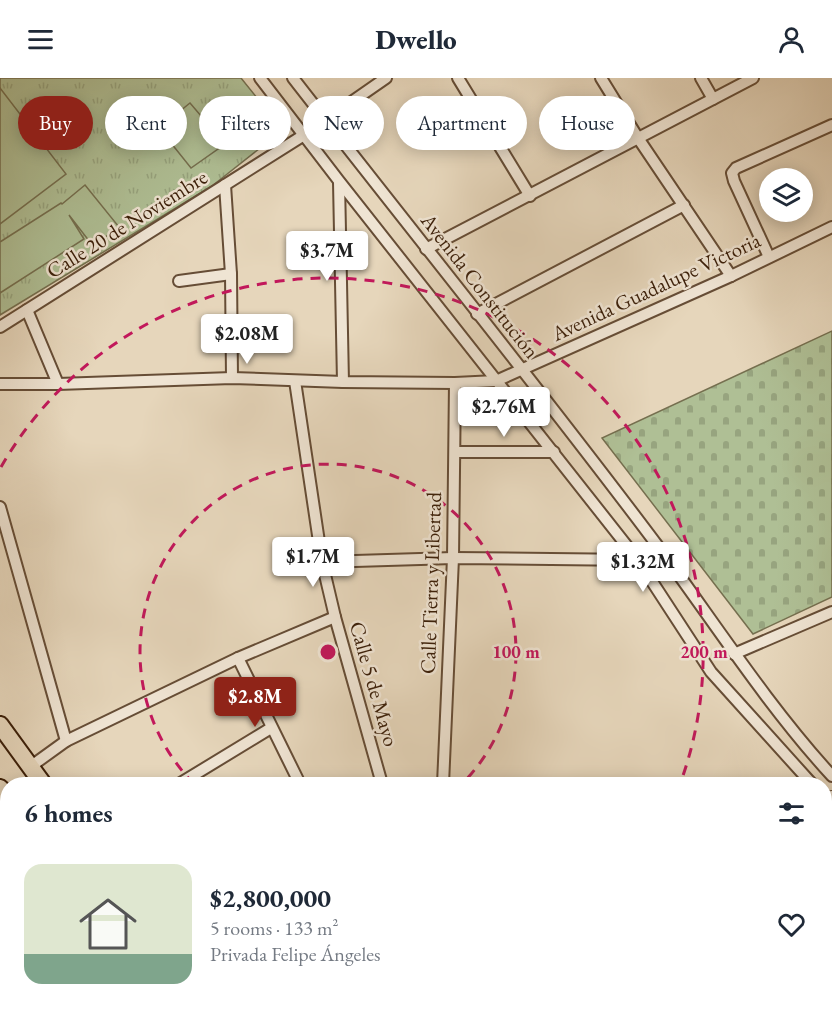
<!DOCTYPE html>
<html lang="en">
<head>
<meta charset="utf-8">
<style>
  :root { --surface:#fff; --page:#f2f2f3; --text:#1f2937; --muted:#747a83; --line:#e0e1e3; --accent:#8f2418 }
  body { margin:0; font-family:"EB Garamond",serif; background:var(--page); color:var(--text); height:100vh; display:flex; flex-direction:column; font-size:22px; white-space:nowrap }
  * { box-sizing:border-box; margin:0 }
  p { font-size:20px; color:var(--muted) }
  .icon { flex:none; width:33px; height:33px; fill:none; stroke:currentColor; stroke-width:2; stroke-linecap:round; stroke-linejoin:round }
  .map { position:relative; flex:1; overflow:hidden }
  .sheet { position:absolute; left:0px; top:699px; width:832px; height:236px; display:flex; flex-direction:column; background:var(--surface); border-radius:24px 24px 0 0; box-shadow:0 3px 15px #0003 }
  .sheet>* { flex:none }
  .top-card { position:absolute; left:18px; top:18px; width:796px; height:54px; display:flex; gap:12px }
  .controls { position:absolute; left:759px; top:90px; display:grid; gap:12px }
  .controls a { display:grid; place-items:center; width:54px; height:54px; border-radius:50%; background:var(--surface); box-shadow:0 3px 15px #0003; font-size:30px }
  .price { position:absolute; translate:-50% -51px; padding:0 14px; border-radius:6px; background:#fff; color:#222; font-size:20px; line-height:39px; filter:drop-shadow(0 2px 3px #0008) }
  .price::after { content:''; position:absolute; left:50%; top:36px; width:18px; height:14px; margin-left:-9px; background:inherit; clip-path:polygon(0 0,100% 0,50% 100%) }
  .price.on { background:var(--accent); color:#fff }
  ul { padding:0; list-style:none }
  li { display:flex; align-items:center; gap:18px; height:150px; padding:0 24px }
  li+li { border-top:2px solid var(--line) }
  li span { display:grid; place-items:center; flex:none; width:168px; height:120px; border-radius:18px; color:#555 }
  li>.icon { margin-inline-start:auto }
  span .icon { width:72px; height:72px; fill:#fffc; stroke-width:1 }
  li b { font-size:26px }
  h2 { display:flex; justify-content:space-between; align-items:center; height:72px; padding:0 24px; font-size:26px }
  .chip { padding:0 21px; border-radius:27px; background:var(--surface); box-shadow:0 3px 15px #0003; font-size:21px; line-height:54px }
  .chip.on { background:var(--accent); color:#fff }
  header { display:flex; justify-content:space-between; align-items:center; height:78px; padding:0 24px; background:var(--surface); font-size:27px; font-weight:800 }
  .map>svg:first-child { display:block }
  .cemetery { fill:url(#cemetery-stones); stroke:#756f4f; stroke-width:1.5 }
  .park { fill:url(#park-tufts); stroke:#756f4f; stroke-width:1.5 }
  .pitch { fill:#afbf95; stroke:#756f4f; stroke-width:1.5 }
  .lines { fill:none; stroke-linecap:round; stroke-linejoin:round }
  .minor-casing { stroke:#664d36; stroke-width:14 }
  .tertiary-casing { stroke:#664d36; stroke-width:16 }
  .primary-casing { stroke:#3b1f09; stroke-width:20 }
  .minor { stroke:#efe4d3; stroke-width:10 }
  .tertiary { stroke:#efe4d3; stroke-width:14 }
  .primary { stroke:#e6d6bb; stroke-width:16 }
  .ring { fill:none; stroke:#c2185b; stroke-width:3; stroke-dasharray:10 8 }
  .labels { text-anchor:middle; stroke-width:5; stroke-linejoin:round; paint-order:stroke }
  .street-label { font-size:21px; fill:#3b1f09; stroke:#efe4d3 }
  .centre { fill:#c2185b; stroke:#efe4d3; stroke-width:3 }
  .ring-label { font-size:18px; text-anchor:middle; font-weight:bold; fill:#c2185b; stroke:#efe4d3; stroke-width:5; stroke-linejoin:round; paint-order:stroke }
</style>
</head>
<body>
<header><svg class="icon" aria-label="menu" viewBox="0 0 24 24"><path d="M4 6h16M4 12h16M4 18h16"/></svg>Dwello<svg class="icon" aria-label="person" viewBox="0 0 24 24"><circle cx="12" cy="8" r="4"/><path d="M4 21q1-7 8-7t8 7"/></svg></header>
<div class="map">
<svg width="832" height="934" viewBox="0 0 832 934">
  <defs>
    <pattern id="cemetery-stones" width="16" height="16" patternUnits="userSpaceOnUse" patternTransform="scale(1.5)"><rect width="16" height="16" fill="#afbf95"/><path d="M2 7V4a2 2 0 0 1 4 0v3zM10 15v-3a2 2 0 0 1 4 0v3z" fill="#97a47f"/></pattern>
    <pattern id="park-tufts" width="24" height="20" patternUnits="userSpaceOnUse" patternTransform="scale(1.5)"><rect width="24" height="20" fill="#afbf95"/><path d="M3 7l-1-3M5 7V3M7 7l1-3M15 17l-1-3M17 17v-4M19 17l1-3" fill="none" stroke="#97a47f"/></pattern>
  </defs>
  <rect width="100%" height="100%" fill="#e6d6bb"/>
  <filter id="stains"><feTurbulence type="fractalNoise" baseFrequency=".00333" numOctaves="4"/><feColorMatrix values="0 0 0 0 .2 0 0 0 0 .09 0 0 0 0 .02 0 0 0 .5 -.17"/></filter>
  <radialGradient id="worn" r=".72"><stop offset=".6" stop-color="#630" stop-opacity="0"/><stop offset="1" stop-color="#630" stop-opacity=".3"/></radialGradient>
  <!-- cemetery -->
  <polygon class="cemetery" points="832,253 832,519 753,556 602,360"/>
  <!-- park -->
  <polygon class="park" points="0,0 241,0 283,52 212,108 0,237"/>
  <!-- pitch -->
  <g class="pitch">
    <polygon points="0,10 66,96 0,146"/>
    <polygon points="190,25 225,66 191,90 159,50"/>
    <polygon points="85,107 119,149 93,168 69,137 84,161 0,215 0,164 61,125 62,126"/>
  </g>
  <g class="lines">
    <!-- minor casing -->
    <g class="minor-casing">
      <g id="minor">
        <polyline points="260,0 339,103 638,482 711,594 812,706"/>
        <path d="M 293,0 C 415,157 541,312 660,471 C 716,547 768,628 832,698"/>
        <polyline points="458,0 530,118"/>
        <polyline points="601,0 638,60 731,198"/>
        <polyline points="701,0 713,21"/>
        <polyline points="339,104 343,304"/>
        <polyline points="225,107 231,196 232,300"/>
        <polyline points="426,171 753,0"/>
        <polyline points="769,179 734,103 732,95 736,90 832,47"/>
        <polyline points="179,203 231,196"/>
        <polyline points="27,232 58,306"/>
        <polyline points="477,236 684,127"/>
        <polyline points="0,249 304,57 386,0"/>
        <polyline points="295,303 322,484 335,539 382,706"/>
        <polyline points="0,306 58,306 232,300 343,304 455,305 496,303 731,198 832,149"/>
        <polyline points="455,374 554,374"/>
        <polyline points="0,429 66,663"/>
        <polyline points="322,484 453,480 638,482"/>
        <polyline points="734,576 832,534"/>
        <polyline points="238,580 300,706"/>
        <polyline points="30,689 66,663 238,580 335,539"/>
        <polyline points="179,706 271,650"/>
        <polyline points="443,706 453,480 455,305"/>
        <polyline points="0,734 8,728"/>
        <polyline points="0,826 8,824"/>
        <polyline points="0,907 8,904"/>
        <polyline points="316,933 328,934"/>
        <polyline points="127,934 138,927"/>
      </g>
    </g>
    <!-- tertiary casing -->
    <g class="tertiary-casing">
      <g id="tertiary">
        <polyline points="825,722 832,720"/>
        <polyline points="294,934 301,927"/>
        <polyline points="315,934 321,927"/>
      </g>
    </g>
    <!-- primary casing -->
    <g class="primary-casing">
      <g id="primary">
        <polyline points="0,647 43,706"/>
        <polyline points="0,710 8,720"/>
        <polyline points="163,927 168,934"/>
        <polyline points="204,927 209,934"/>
      </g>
    </g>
    <!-- minor -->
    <use href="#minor" class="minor"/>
    <!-- tertiary -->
    <use href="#tertiary" class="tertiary"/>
    <!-- primary -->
    <use href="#primary" class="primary"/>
  </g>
  <!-- distance rings -->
  <g class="ring">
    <path d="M194 706A188 188 0 1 1 462 706"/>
    <path d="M457 927A376 376 0 0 1 438 934M218 934A376 376 0 0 1 199 927M1 389A376 376 0 0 1 680 706"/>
  </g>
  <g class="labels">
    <!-- street labels -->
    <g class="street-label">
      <text transform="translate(127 146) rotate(-32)" y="7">Calle 20 de Noviembre</text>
      <text transform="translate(480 208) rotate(52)" y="7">Avenida Constitución</text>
      <text transform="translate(656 209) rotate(-25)" y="7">Avenida Guadalupe Victoria</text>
      <text transform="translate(431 505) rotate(-88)" y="7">Calle Tierra y Libertad</text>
      <text transform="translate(374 606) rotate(74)" y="7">Calle 5 de Mayo</text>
    </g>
  </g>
  <circle cx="328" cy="574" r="9" class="centre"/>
  <g class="ring-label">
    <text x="516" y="580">100 m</text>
    <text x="704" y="580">200 m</text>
  </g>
  <rect width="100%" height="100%" filter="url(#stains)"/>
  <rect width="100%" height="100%" fill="url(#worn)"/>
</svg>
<div class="controls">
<a><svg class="icon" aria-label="layers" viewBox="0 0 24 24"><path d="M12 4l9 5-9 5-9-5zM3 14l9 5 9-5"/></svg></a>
</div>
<b class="price" style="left:327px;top:204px">$3.7M</b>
<b class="price" style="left:247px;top:287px">$2.08M</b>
<b class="price" style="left:504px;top:360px">$2.76M</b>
<b class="price" style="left:313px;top:510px">$1.7M</b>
<b class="price" style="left:643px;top:515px">$1.32M</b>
<b class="price on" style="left:255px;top:650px">$2.8M</b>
<div class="top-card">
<a class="chip on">Buy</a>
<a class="chip">Rent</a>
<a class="chip">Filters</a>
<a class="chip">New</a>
<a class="chip">Apartment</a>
<a class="chip">House</a>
</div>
<section class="sheet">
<h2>6 homes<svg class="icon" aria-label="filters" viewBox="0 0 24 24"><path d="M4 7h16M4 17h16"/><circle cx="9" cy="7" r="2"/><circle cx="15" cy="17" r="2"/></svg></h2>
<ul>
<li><span style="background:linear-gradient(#dfe7d0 75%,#7fa58c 0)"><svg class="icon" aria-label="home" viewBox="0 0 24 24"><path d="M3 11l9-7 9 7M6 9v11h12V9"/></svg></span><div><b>$2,800,000</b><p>5 rooms · 133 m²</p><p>Privada Felipe Ángeles</p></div><svg class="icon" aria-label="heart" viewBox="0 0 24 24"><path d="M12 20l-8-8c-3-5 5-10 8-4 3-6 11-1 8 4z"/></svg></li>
</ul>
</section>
</div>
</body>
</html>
